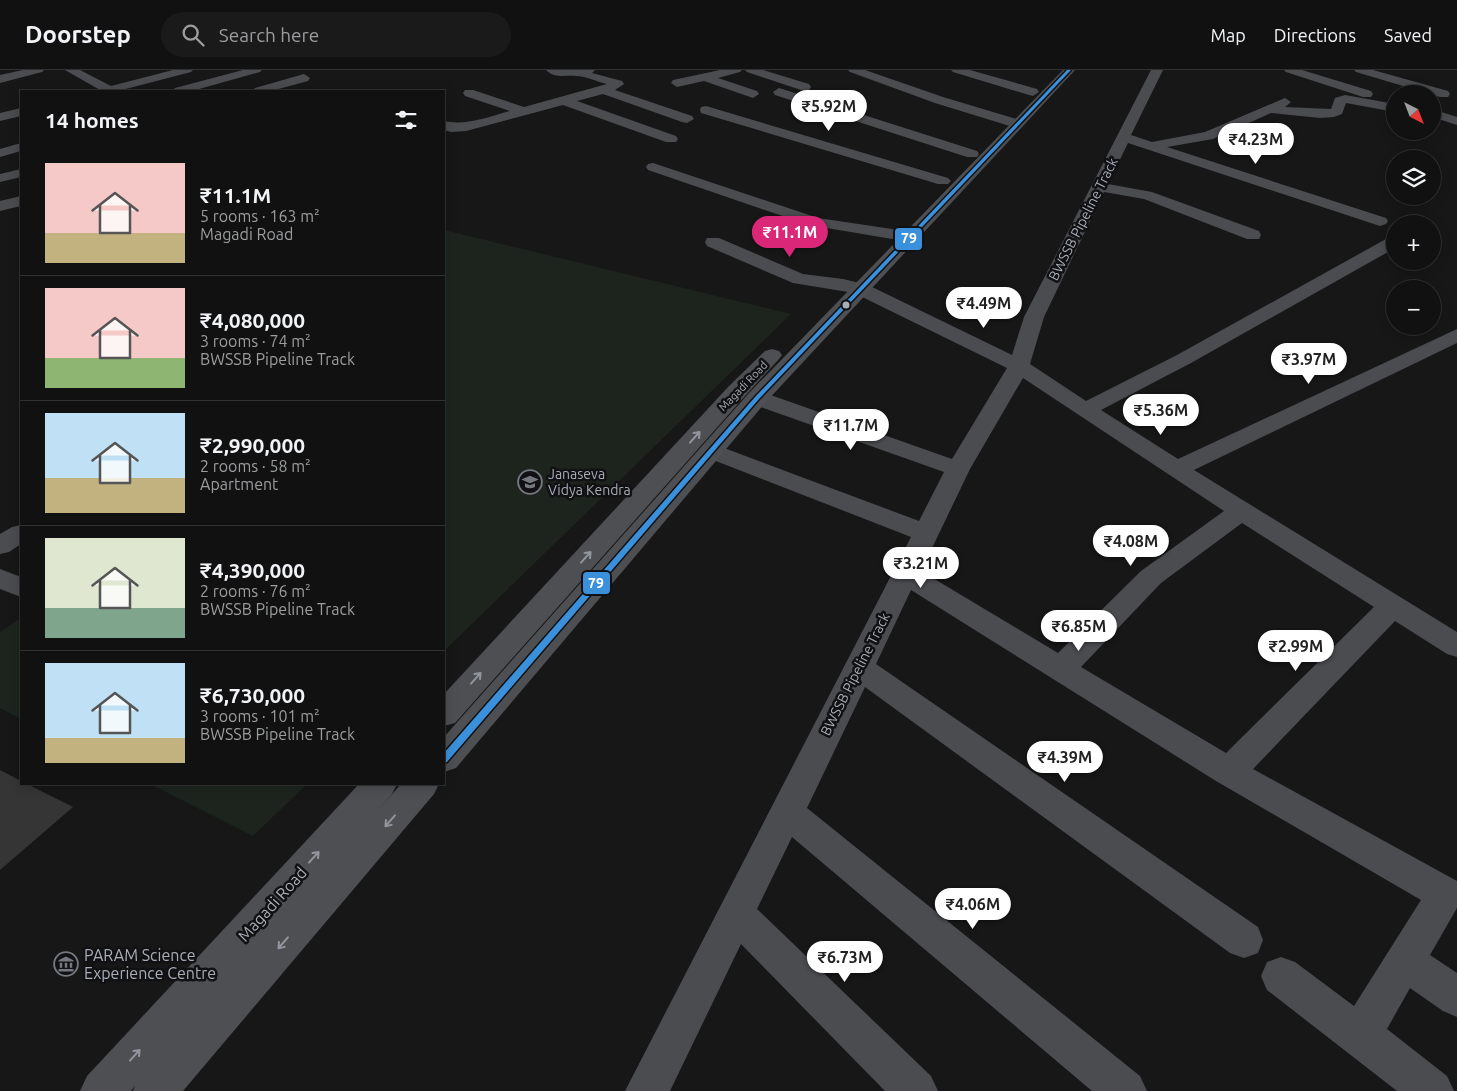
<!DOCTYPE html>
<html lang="en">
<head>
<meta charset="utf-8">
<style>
  :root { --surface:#111; --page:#1a1a1a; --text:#f1f3f6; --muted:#9c9d9f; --line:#303131; --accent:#db2777 }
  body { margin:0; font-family:Ubuntu,sans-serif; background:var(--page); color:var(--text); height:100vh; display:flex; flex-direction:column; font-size:19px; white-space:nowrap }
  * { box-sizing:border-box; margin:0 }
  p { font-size:16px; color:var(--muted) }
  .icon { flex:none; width:28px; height:28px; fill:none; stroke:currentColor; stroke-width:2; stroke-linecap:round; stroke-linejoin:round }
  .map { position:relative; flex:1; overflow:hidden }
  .panel { position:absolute; left:20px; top:20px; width:425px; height:695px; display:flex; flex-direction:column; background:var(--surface); border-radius:0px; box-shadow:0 2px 12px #0003,0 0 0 1px var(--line) }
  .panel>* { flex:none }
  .needle { width:32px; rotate:138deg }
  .controls { position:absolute; left:1386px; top:15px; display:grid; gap:10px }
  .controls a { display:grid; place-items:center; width:55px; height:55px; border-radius:50%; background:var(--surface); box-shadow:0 2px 12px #0003,0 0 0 1px var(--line); font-size:25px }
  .price { position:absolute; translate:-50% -42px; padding:0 11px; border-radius:18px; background:#fff; color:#222; font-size:16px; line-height:32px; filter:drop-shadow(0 1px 2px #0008) }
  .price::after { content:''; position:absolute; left:50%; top:30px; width:15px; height:11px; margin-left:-8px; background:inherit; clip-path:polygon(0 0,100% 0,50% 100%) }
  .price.selected { background:var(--accent); color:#fff }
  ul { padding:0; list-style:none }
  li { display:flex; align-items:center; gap:15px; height:125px; padding:0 25px }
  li+li { border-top:1px solid var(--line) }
  li span { display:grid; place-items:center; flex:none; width:140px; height:100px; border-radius:0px; color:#555 }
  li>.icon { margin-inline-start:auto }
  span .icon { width:60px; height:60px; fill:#fffc; stroke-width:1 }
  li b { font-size:21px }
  h2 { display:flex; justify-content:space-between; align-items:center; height:60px; padding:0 25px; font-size:21px }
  header { display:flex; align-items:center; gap:30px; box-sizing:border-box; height:70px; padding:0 25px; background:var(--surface); border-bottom:1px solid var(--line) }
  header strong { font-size:24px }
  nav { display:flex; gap:28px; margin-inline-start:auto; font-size:18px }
  .search { width:350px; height:45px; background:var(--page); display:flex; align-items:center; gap:12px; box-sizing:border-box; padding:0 18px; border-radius:28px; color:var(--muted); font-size:19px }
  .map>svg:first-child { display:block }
  .green { fill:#1d241e }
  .building { fill:#353536 }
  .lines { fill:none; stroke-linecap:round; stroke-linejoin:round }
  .minor { fill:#4b4c50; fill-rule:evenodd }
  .major { fill:#4d4f52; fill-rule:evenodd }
  .bus-1-casing { stroke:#111113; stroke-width:3 }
  .bus-1 { fill:#3a90db; fill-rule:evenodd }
  .oneway { stroke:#91969e }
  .bus-dot { fill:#a8adb8; stroke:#111113; stroke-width:2 }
  .labels { text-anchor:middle; stroke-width:5; stroke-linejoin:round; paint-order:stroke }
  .far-street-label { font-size:11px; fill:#a8adb8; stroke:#111113 }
  .street-label { font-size:14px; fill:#a8adb8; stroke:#111113 }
  .poi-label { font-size:14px; fill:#a8adb8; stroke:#111113; text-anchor:start }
  .near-street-label { font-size:16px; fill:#a8adb8; stroke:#111113 }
  .near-poi-label { font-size:16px; fill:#a8adb8; stroke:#111113; text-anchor:start }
  .line-badge { stroke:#111113; stroke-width:2 }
  .badge-label { font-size:14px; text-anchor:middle; font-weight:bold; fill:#fff }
</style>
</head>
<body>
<header>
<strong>Doorstep</strong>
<div class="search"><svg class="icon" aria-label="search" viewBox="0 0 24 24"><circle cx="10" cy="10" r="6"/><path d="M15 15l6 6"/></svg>Search here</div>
<nav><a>Map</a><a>Directions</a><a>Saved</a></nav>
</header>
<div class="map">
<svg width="1457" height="1021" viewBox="0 0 1457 1021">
  <rect width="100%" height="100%" fill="#171717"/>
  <!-- green -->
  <g class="green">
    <polygon points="444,160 791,244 444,581"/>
    <polygon points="21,548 21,649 0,638 0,562"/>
    <polygon points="150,714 307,714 253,766"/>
  </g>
  <!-- building -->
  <polygon class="building" points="0,700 21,711 21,714 27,714 73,737 0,800"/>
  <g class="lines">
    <!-- minor -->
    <g class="minor">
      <polygon points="23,0 44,0 42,2 0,13 0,5"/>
      <polygon points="65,0 80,0 111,16 173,0 193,0 191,2 118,21 99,21 100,20"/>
      <polygon points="243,0 262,0 260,2 192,21 173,21 175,18"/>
      <path d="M 546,0 L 595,0 L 592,3 L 622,11 L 624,14 L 615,20 L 692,46 L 694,49 L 687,53 L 682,52 L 603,24 L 577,31 L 676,66 L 678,69 L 676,72 L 666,72 L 563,35 L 466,61 L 451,62 L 444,60 L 444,51 C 466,56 488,47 510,41 L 465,26 L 463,23 L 465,20 L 473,20 L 524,37 L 607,14 C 597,12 586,6 576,6 C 565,5 555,9 546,0 Z"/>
      <polygon points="720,0 742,0 740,2 718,8 757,21 759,24 753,28 704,11 677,17 671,13 673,10"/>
      <polygon points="745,0 763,0 809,14 811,17 809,20 801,20 747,2"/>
      <polygon points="848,0 865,0 943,27 1023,51 1025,54 1018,58 1013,57 935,33 850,2"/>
      <polygon points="951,0 970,0 1037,19 1039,22 1033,26 1029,25 953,2"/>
      <path d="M 1151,0 L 1163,0 L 1131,65 L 1152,72 L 1205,62 L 1285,28 L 1291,32 L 1285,37 L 1331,39 L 1335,28 L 1345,25 L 1395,34 L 1395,42 L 1346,33 L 1342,44 L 1334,47 L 1320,48 L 1271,43 L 1213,69 L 1167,77 L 1386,148 L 1388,151 L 1386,154 L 1380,156 L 1128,73 L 1108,114 L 1152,122 L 1259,161 L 1261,165 L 1259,169 L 1247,169 L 1144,129 L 1104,122 L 1044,247 L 1030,294 L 1086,331 L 1177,285 L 1386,169 L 1395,169 L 1395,178 L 1191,293 L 1101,340 L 1178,389 L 1457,259 L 1457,273 L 1194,400 L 1457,562 L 1457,587 L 1447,584 L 1395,551 L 1253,699 L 1457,811 L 1457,838 L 1430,885 L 1457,903 L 1457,947 L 1443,941 L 1410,918 L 1387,959 L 1447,1006 L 1454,1021 L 1397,1021 L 1267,920 L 1261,906 L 1267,892 L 1281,887 L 1295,892 L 1354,936 L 1421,830 L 1216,711 L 911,520 L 876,594 L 1258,857 L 1263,870 L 1258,883 L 1244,888 L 1230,883 L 865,617 L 807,738 L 1140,1006 L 1147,1021 L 1092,1021 L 792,767 L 757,839 L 931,1006 L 938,1021 L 885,1021 L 741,874 L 670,1021 L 625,1021 L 911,467 L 703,386 L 699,381 L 703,376 L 711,374 L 719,376 L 919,451 L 944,402 L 749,333 L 746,328 L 749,323 L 757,321 L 765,323 L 952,389 L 1007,298 L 854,223 L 793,213 L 707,176 L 705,172 L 707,168 L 719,168 L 803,204 L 843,209 L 868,215 L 1012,285 L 1024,247 ZM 1023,308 L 1224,441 L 1141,501 L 1058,583 L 921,501 L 970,399 ZM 1242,453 L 1374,537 L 1226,683 L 1081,597 L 1161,513 Z"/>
      <polygon points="1284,0 1302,0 1371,21 1373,24 1371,27 1363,27 1286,2"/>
      <polygon points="1354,0 1373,0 1448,21 1450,24 1448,27 1440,27 1356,2"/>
      <polygon points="304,4 310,8 308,11 271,21 253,21 255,18"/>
      <polygon points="779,18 977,81 979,84 977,87 967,87 775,25 773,22"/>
      <polygon points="706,36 948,108 951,111 948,114 938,114 701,43 700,40 701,37"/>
      <polygon points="21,38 21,46 0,51 0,43"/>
      <polygon points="1432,39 1457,47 1457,55 1432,47"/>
      <polygon points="21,73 21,81 0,87 0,79"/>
      <polygon points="653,93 818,148 892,159 898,160 900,164 898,168 892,169 809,155 648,100 646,97 648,94"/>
      <polygon points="21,99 21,107 0,112 0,104"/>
      <polygon points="21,126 21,136 0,141 0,131"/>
      <polygon points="21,455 21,474 9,482 0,484 0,464 12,457"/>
      <polygon points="0,499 21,507 21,527 0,519"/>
    </g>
    <!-- major -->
    <g class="major">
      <polygon points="1063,0 1075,0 765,333 456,698 444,702 444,667 749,323"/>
      <polygon points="772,279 779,281 782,285 779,289 745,326 455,653 444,656 444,624 729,316 765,281"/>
      <polygon points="359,714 397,714 392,724 373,746 401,714 439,714 434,724 183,1021 133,1021 135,1016 131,1021 80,1021 87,1006"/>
    </g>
    <!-- bus-1 casing -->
    <g class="bus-1-casing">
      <polygon id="bus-1" points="1067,0 1071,0 759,329 447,692 444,693 444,683 755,327"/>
    </g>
    <!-- bus-1 -->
    <use href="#bus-1" class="bus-1"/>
  </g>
  <!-- one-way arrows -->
  <defs><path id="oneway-shaft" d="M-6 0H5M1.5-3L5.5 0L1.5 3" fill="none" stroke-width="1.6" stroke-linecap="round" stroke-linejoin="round" transform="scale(1.25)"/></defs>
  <g class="oneway">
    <use href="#oneway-shaft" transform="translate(695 367) rotate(-48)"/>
    <use href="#oneway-shaft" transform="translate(586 487) rotate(-48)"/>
    <use href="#oneway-shaft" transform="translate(476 608) rotate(-48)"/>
    <use href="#oneway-shaft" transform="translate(390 751) rotate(131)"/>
    <use href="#oneway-shaft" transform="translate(314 787) rotate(-48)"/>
    <use href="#oneway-shaft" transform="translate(283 873) rotate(131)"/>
    <use href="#oneway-shaft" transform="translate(135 985) rotate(-48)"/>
  </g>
  <!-- icons -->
  <defs>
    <g id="school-ring" transform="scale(1.25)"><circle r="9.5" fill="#111113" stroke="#757880" stroke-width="1.5"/><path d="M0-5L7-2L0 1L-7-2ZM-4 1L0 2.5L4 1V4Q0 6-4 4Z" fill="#757880"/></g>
    <g id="museum-ring" transform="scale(1.25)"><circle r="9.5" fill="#111113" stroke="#757880" stroke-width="1.5"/><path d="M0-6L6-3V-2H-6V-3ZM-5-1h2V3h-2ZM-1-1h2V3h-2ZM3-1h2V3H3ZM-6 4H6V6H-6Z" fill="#757880"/></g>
  </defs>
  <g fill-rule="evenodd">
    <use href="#school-ring" x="530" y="412"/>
    <use href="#museum-ring" x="66" y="894"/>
  </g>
  <!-- markers -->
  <circle class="bus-dot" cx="846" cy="235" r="4.5"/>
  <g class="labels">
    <!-- far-street labels -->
    <g class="far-street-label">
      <text transform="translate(743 316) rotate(-46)" y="4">Magadi Road</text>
    </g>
    <!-- street labels -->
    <g class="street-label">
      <text transform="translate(1083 149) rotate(-63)" y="5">BWSSB Pipeline Track</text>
      <text transform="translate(855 604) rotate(-63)" y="5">BWSSB Pipeline Track</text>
    </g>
    <!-- poi labels -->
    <g class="poi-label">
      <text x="548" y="409">Janaseva<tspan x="548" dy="16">Vidya Kendra</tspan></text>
    </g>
    <!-- near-street labels -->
    <g class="near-street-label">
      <text transform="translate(272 834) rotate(-48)" y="6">Magadi Road</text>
    </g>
    <!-- near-poi labels -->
    <g class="near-poi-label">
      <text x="84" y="891">PARAM Science<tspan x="84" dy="18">Experience Centre</tspan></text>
    </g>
  </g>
  <g class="line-badge">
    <rect x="894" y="157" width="29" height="24" rx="5" fill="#3a90db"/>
    <rect x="582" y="501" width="29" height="24" rx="5" fill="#3a90db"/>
  </g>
  <g class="badge-label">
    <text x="909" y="173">79</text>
    <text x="596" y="518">79</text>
  </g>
</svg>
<div class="controls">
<a><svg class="needle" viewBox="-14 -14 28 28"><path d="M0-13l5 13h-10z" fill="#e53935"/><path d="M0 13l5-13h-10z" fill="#9c9d9f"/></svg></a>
<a><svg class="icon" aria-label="layers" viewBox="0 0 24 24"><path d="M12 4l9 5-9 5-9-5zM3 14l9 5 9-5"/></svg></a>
<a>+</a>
<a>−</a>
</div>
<b class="price" style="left:829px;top:62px">₹5.92M</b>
<b class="price" style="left:1256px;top:95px">₹4.23M</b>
<b class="price selected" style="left:790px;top:188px">₹11.1M</b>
<b class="price" style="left:984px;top:259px">₹4.49M</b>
<b class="price" style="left:1309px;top:315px">₹3.97M</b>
<b class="price" style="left:1161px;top:366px">₹5.36M</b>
<b class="price" style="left:851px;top:381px">₹11.7M</b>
<b class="price" style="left:1131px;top:497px">₹4.08M</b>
<b class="price" style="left:921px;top:519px">₹3.21M</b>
<b class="price" style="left:1079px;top:582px">₹6.85M</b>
<b class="price" style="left:1296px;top:602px">₹2.99M</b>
<b class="price" style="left:1065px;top:713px">₹4.39M</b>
<b class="price" style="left:973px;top:860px">₹4.06M</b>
<b class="price" style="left:845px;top:913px">₹6.73M</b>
<section class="panel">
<h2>14 homes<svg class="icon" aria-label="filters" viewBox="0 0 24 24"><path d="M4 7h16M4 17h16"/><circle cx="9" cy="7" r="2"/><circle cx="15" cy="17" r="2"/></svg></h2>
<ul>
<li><span style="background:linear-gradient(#f6c9c9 70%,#c2b280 0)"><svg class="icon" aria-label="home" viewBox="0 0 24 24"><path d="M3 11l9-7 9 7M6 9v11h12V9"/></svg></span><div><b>₹11.1M</b><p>5 rooms · 163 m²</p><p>Magadi Road</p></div></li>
<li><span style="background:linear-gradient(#f6c9c9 70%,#8fb573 0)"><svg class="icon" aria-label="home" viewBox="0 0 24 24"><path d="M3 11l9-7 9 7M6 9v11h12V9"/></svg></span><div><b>₹4,080,000</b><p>3 rooms · 74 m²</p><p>BWSSB Pipeline Track</p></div></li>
<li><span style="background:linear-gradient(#bfe0f5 65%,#c2b280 0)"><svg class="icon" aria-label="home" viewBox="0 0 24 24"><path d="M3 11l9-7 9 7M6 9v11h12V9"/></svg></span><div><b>₹2,990,000</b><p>2 rooms · 58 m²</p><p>Apartment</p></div></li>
<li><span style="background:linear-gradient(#dfe7d0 70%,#7fa58c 0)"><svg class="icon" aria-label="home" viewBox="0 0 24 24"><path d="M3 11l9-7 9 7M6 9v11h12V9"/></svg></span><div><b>₹4,390,000</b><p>2 rooms · 76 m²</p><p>BWSSB Pipeline Track</p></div></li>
<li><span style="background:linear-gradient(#bfe0f5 75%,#c2b280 0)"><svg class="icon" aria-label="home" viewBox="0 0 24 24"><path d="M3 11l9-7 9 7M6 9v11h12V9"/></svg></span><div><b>₹6,730,000</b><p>3 rooms · 101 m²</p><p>BWSSB Pipeline Track</p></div></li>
</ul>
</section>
</div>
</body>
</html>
